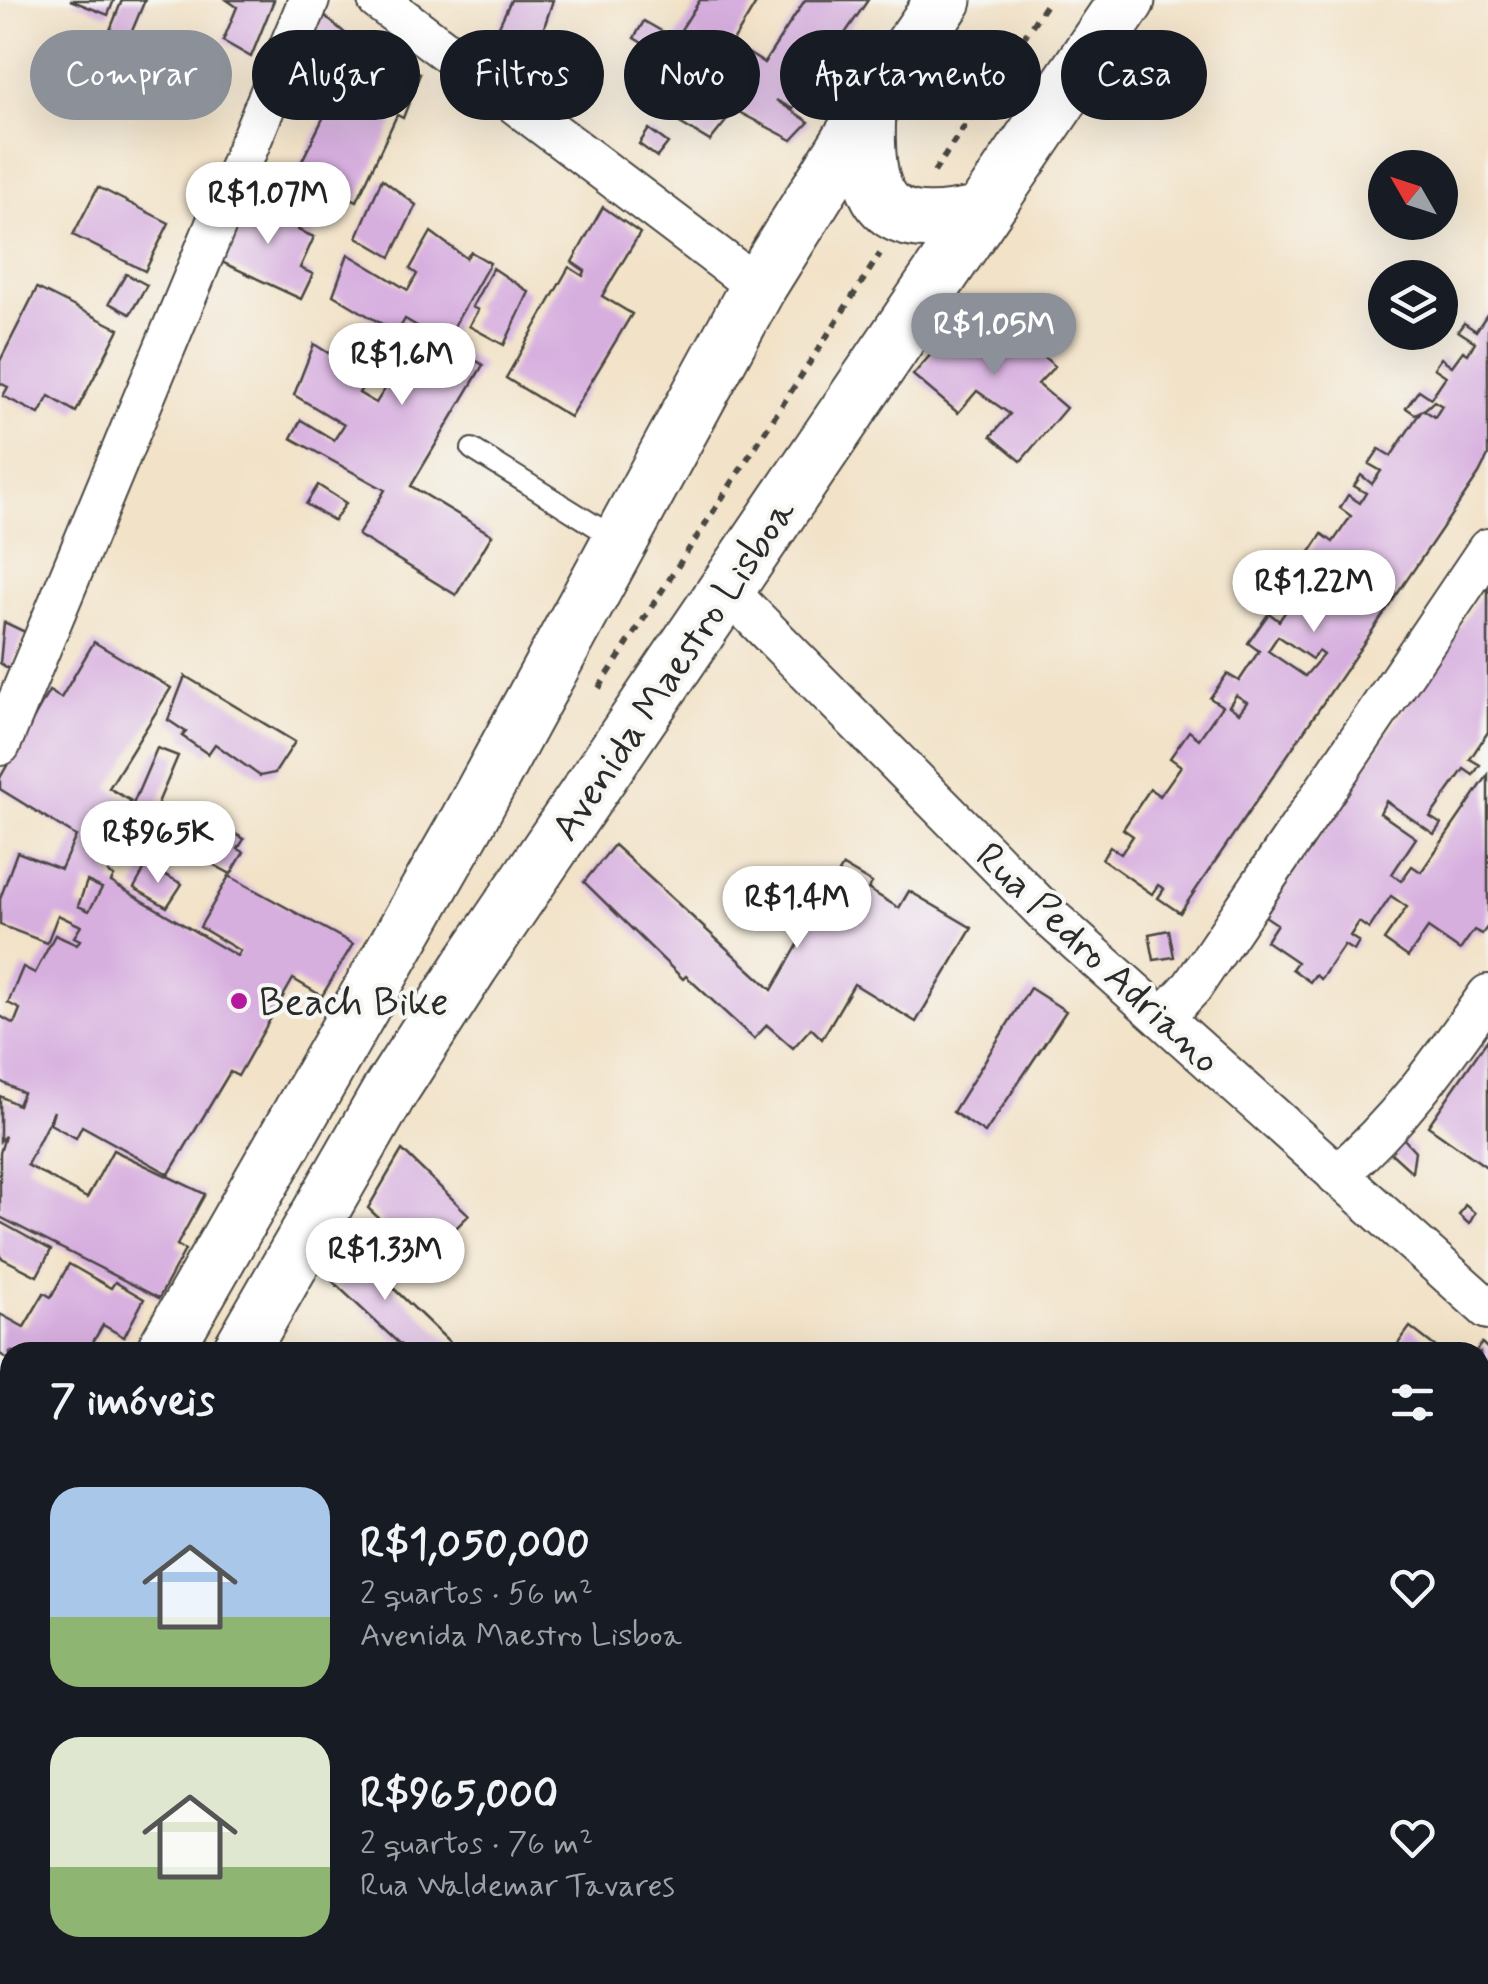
<!DOCTYPE html>
<html lang="pt">
<head>
<meta charset="utf-8">
<style>
  :root { --surface:#171b24; --page:#242831; --text:#f1f3f6; --muted:#9ea1a6; --accent:#8c9099 }
  body { margin:0; font-family:Mynerve,sans-serif; background:var(--page); color:var(--text); height:100vh; display:flex; flex-direction:column; font-size:38px; white-space:nowrap }
  * { box-sizing:border-box; margin:0 }
  p { font-size:32px; color:var(--muted) }
  .icon { flex:none; width:55px; height:55px; fill:none; stroke:currentColor; stroke-width:2; stroke-linecap:round; stroke-linejoin:round }
  .map { position:relative; flex:1; overflow:hidden }
  .side { position:absolute; left:0px; top:1342px; width:1490px; height:642px; display:flex; flex-direction:column; background:var(--surface); border-radius:30px 30px 0 0; box-shadow:0 10px 40px #0002 }
  .side>* { flex:none }
  .hud { position:absolute; left:30px; top:30px; width:1430px; height:90px; display:flex; gap:20px }
  .needle { width:65px; rotate:309deg }
  .buttons { position:absolute; left:1368px; top:150px; display:grid; gap:20px }
  .buttons a { display:grid; place-items:center; width:90px; height:90px; border-radius:50%; background:var(--surface); box-shadow:0 10px 40px #0002; font-size:50px }
  .price { position:absolute; translate:-50% -85px; padding:0 22px; border-radius:35px; background:#fff; color:#222; font-size:32px; line-height:65px; filter:drop-shadow(0 2px 5px #0008) }
  .price::after { content:''; position:absolute; left:50%; top:60px; width:30px; height:22px; margin-left:-15px; background:inherit; clip-path:polygon(0 0,100% 0,50% 100%) }
  .price.selected { background:var(--accent); color:#fff }
  ul { padding:0; list-style:none }
  li { display:flex; align-items:center; gap:30px; height:250px; padding:0 50px }
  li span { display:grid; place-items:center; flex:none; width:280px; height:200px; border-radius:30px; color:#555 }
  li>.icon { margin-inline-start:auto }
  span .icon { width:120px; height:120px; fill:#fffc; stroke-width:1 }
  li b { font-size:42px }
  h2 { display:flex; justify-content:space-between; align-items:center; height:120px; padding:0 50px; font-size:42px }
  .chip { padding:0 35px; border-radius:45px; background:var(--surface); box-shadow:0 10px 40px #0002; font-size:35px; line-height:90px }
  .chip.selected { background:var(--accent); color:#fff }
  .map>svg:first-child { display:block }
  .lines { fill:none; stroke-linecap:round; stroke-linejoin:round }
  .stream { stroke:#80b7ef; stroke-width:11 }
  .building { fill:#d7afdf; fill-rule:evenodd }
  .lane-casing { stroke:#494642; stroke-width:24 }
  .street-casing { stroke:#494642; stroke-width:44 }
  .highway-casing { stroke:#494642; stroke-width:59 }
  .path { stroke:#494642; stroke-width:6; stroke-dasharray:8 8; stroke-linecap:butt }
  .lane { stroke:#fff; stroke-width:20 }
  .street { stroke:#fff; stroke-width:40 }
  .highway { stroke:#fff; stroke-width:55 }
  .poi-dot { fill:#b5179e; stroke:#f6f6f2; stroke-width:4 }
  .labels { text-anchor:middle; stroke-width:8; stroke-linejoin:round; paint-order:stroke }
  .street-label { font-size:40px; fill:#2b2b2b; stroke:#f6f6f2 }
  .poi-label { font-size:40px; fill:#2b2b2b; stroke:#f6f6f2; text-anchor:start }
</style>
</head>
<body>
<div class="map">
<svg width="1488" height="1984" viewBox="0 0 1488 1984">
  <rect width="100%" height="100%" fill="#f6f6f2"/>
  <filter id="ink" filterUnits="userSpaceOnUse"><feTurbulence type="fractalNoise" baseFrequency=".01" numOctaves="2"/><feDisplacementMap in="SourceGraphic" scale="20" xChannelSelector="R" yChannelSelector="G"/><feConvolveMatrix kernelMatrix="1 2 1 2 8 2 1 2 1" color-interpolation-filters="sRGB"/></filter>
  <filter id="wash" filterUnits="userSpaceOnUse"><feTurbulence type="fractalNoise" baseFrequency=".0048" numOctaves="4" result="noise"/><feDisplacementMap in="SourceGraphic" scale="40" xChannelSelector="R" yChannelSelector="G"/><feGaussianBlur stdDeviation="2.25" result="paint"/><feColorMatrix in="noise" values="0 0 0 0 0 0 0 0 0 0 0 0 0 0 0 0 0 1.4 0 .05"/><feComposite in="paint" operator="in"/></filter>
  <g filter="url(#wash)">
    <rect width="100%" height="100%" fill="#f2e2c7"/>
    <g class="lines">
      <!-- stream -->
      <g class="stream">
        <polyline points="0,1492 10,1498"/>
        <polyline points="806,1975 817,1984"/>
      </g>
    </g>
    <g id="blocks">
      <!-- building -->
      <g class="building">
        <polygon points="70,0 114,0 108,15"/>
        <polygon points="122,0 145,0 104,98 86,90"/>
        <polygon points="227,0 274,0 251,57 223,41 237,7"/>
        <polygon points="511,0 553,0 536,52 518,39 511,53 493,39"/>
        <path d="M 700,0 L 758,0 L 732,43 L 764,63 L 805,0 L 868,0 L 793,109 L 776,100 L 809,122 L 792,140 L 735,110 L 710,141 L 648,104 L 680,42 L 675,39 ZM 708,58 L 713,62 L 697,86 L 724,104 L 690,85 Z"/>
        <polygon points="321,13 346,34 312,79 285,60"/>
        <polygon points="644,21 670,36 659,53 634,38"/>
        <polygon points="394,56 420,74 403,118 397,115 357,201 297,171 340,84 372,100"/>
        <polygon points="649,129 668,143 657,157 639,144"/>
        <polygon points="382,179 416,205 391,257 357,237"/>
        <polygon points="98,187 169,223 145,271 73,235"/>
        <polygon points="245,194 302,221 298,230 314,237 300,268 313,274 301,299 215,259"/>
        <polygon points="603,207 640,233 602,296 632,314 570,417 506,378 569,267 583,276 585,271 572,262"/>
        <polygon points="431,232 466,258 471,252 490,263 445,342 483,365 411,486 492,535 456,595 358,535 385,490 291,438 301,420 334,440 344,425 294,395 314,344 330,354 340,340 377,364 359,393 376,403 404,359 414,364 423,349 413,343 422,329 405,319 397,333 333,295 348,254 408,290 417,274 410,269"/>
        <polygon points="493,268 529,292 504,345 469,326 478,310 472,307"/>
        <polygon points="126,274 147,285 130,314 109,303"/>
        <polygon points="37,288 119,329 76,412 49,396 39,414 3,396 8,387 0,383 0,361"/>
        <polygon points="976,302 1055,366 1038,384 1066,408 1021,461 991,436 1010,414 1007,412 977,391 958,413 913,375"/>
        <path d="M 1488,313 L 1488,456 L 1479,474 L 1180,913 L 1158,898 L 1164,889 L 1158,885 L 1152,894 L 1102,859 L 1110,847 L 1121,854 L 1133,836 L 1123,829 L 1150,789 L 1160,796 L 1181,766 L 1170,758 L 1189,731 L 1199,739 L 1222,706 L 1210,698 L 1227,674 L 1239,681 L 1259,651 L 1248,643 L 1269,613 L 1279,621 L 1286,611 L 1275,603 L 1282,594 L 1293,601 L 1317,565 L 1306,558 L 1322,534 L 1333,542 L 1351,516 L 1340,508 L 1348,495 L 1360,503 L 1366,493 L 1354,486 L 1361,475 L 1372,484 L 1381,471 L 1369,464 L 1379,449 L 1391,456 L 1421,411 L 1415,414 L 1406,408 L 1419,390 L 1431,398 L 1446,376 L 1434,368 L 1441,358 L 1452,366 L 1463,351 L 1468,354 L 1475,342 L 1458,331 L 1464,323 L 1476,331 ZM 1434,401 L 1442,406 L 1435,417 L 1424,410 ZM 1278,636 L 1312,659 L 1318,651 L 1323,655 L 1305,676 L 1268,651 ZM 1236,695 L 1247,702 L 1239,713 L 1229,706 Z"/>
        <polygon points="318,485 346,503 334,521 306,504"/>
        <polygon points="1488,584 1488,732 1470,759 1480,765 1473,775 1464,769 1430,817 1441,824 1434,834 1386,801 1380,813 1416,838 1392,874 1401,881 1412,866 1421,872 1488,775 1488,926 1482,934 1474,930 1460,950 1428,928 1408,957 1384,940 1407,907 1391,896 1369,929 1359,922 1350,936 1359,942 1354,951 1344,945 1321,979 1315,975 1310,982 1292,969 1297,962 1266,941 1277,924 1265,916"/>
        <polygon points="4,622 25,632 11,670 0,663"/>
        <path d="M 94,642 L 171,688 L 109,788 L 131,801 L 113,827 L 124,833 L 108,873 L 114,876 L 111,882 L 237,956 L 240,951 L 200,927 L 229,876 L 353,944 L 322,996 L 293,979 L 238,1076 L 230,1072 L 169,1174 L 82,1126 L 76,1138 L 50,1124 L 54,1111 L 27,1165 L 87,1198 L 113,1150 L 205,1194 L 177,1245 L 185,1250 L 159,1298 L 0,1217 L 0,1153 L 5,1136 L 0,1141 L 0,1096 L 18,1105 L 23,1093 L 0,1081 L 0,1016 L 14,1024 L 20,1009 L 8,1003 L 23,967 L 35,973 L 55,935 L 77,945 L 80,940 L 74,937 L 81,926 L 58,915 L 47,943 L 0,925 L 0,899 L 17,852 L 61,869 L 76,836 L 0,789 L 0,778 L 49,691 L 61,698 ZM 87,881 L 102,888 L 89,911 L 78,906 Z"/>
        <polygon points="185,676 295,742 275,773 260,776 215,744 208,754 182,736 186,732 168,720"/>
        <polygon points="157,748 178,756 158,803 192,821 197,812 244,839 238,849 244,852 231,874 127,818"/>
        <polygon points="614,845 772,990 843,866 872,883 868,889 899,908 909,891 972,928 916,1022 854,984 822,1039 811,1028 793,1048 767,1025 754,1039 686,976 683,979 584,882"/>
        <polygon points="147,865 182,884 167,907 134,888"/>
        <polygon points="1169,930 1174,957 1154,960 1149,934"/>
        <polygon points="1030,988 1066,1011 985,1133 953,1112"/>
        <polygon points="1488,1039 1488,1168 1428,1126"/>
        <polygon points="1402,1137 1415,1151 1412,1172 1390,1152"/>
        <polygon points="402,1150 469,1215 439,1245 423,1232 409,1247 368,1208"/>
        <polygon points="1465,1205 1475,1213 1469,1224 1459,1215"/>
        <polygon points="0,1222 51,1250 37,1276 0,1257"/>
        <polygon points="351,1238 374,1258 369,1263 390,1285 460,1352 408,1352 328,1277"/>
        <polygon points="69,1264 111,1288 115,1282 144,1299 124,1337 103,1325 87,1352 10,1352 10,1360 0,1354 0,1314 24,1327 44,1293 51,1297"/>
        <polygon points="1410,1327 1437,1348 1434,1352 1392,1352"/>
        <polygon points="1482,1343 1488,1349 1488,1367 1483,1374 1480,1352 1475,1352"/>
        <polygon points="10,1391 10,1445 0,1440 0,1404"/>
        <polygon points="1480,1426 1488,1432 1488,1537 1480,1532"/>
      </g>
    </g>
  </g>
  <g filter="url(#ink)">
    <use href="#blocks" fill-opacity="0" stroke="#494642" stroke-width="2.5"/>
    <g class="lines">
      <!-- lane casing -->
      <g class="lane-casing">
        <polyline id="lane" points="472,449 618,540"/>
      </g>
      <!-- street casing -->
      <g class="street-casing">
        <g id="street">
          <polyline points="378,0 758,287"/>
          <polyline points="726,589 1051,918 1488,1309"/>
          <polyline points="0,745 309,0"/>
          <polyline points="1163,1018 1192,987 1488,549"/>
          <path d="M 1337,1175 C 1399,1122 1442,1060 1488,995"/>
          <polyline points="1480,1652 1488,1640"/>
          <polyline points="1248,1984 1254,1975"/>
        </g>
      </g>
      <!-- highway casing -->
      <g class="highway-casing">
        <g id="highway">
          <path d="M 868,111 C 863,204 883,236 980,214"/>
          <polyline points="164,1352 466,824 758,287 868,111 944,0"/>
          <polyline points="240,1352 390,1091 471,965 1127,0"/>
          <polyline points="0,1640 10,1623"/>
          <polyline points="0,1771 10,1754"/>
        </g>
      </g>
      <!-- path -->
      <g class="path">
        <polyline points="934,172 1049,0"/>
        <polyline points="599,688 880,254"/>
      </g>
      <!-- lane -->
      <use href="#lane" class="lane"/>
      <!-- street -->
      <use href="#street" class="street"/>
      <!-- highway -->
      <use href="#highway" class="highway"/>
    </g>
  </g>
  <!-- markers -->
  <circle class="poi-dot" cx="239" cy="1001" r="10"/>
  <g class="labels">
    <!-- street labels -->
    <g class="street-label">
      <text transform="translate(672 669) rotate(-56)" y="14">Avenida Maestro Lisboa</text>
      <text transform="translate(1099 957) rotate(43)" y="14">Rua Pedro Adriano</text>
    </g>
    <!-- poi labels -->
    <g class="poi-label">
      <text x="259" y="1015">Beach Bike</text>
    </g>
  </g>
</svg>
<div class="buttons">
<a><svg class="needle" viewBox="-14 -14 28 28"><path d="M0-13l5 13h-10z" fill="#e53935"/><path d="M0 13l5-13h-10z" fill="#9ea1a6"/></svg></a>
<a><svg class="icon" aria-label="layers" viewBox="0 0 24 24"><path d="M12 4l9 5-9 5-9-5zM3 14l9 5 9-5"/></svg></a>
</div>
<b class="price" style="left:268px;top:247px">R$1.07M</b>
<b class="price selected" style="left:994px;top:378px">R$1.05M</b>
<b class="price" style="left:402px;top:408px">R$1.6M</b>
<b class="price" style="left:1314px;top:635px">R$1.22M</b>
<b class="price" style="left:158px;top:886px">R$965K</b>
<b class="price" style="left:797px;top:951px">R$1.4M</b>
<b class="price" style="left:385px;top:1303px">R$1.33M</b>
<div class="hud">
<a class="chip selected">Comprar</a>
<a class="chip">Alugar</a>
<a class="chip">Filtros</a>
<a class="chip">Novo</a>
<a class="chip">Apartamento</a>
<a class="chip">Casa</a>
</div>
<section class="side">
<h2>7 imóveis<svg class="icon" aria-label="filters" viewBox="0 0 24 24"><path d="M4 7h16M4 17h16"/><circle cx="9" cy="7" r="2"/><circle cx="15" cy="17" r="2"/></svg></h2>
<ul>
<li><span style="background:linear-gradient(#a9c7e8 65%,#8fb573 0)"><svg class="icon" aria-label="home" viewBox="0 0 24 24"><path d="M3 11l9-7 9 7M6 9v11h12V9"/></svg></span><div><b>R$1,050,000</b><p>2 quartos · 56 m²</p><p>Avenida Maestro Lisboa</p></div><svg class="icon" aria-label="heart" viewBox="0 0 24 24"><path d="M12 20l-8-8c-3-5 5-10 8-4 3-6 11-1 8 4z"/></svg></li>
<li><span style="background:linear-gradient(#dfe7d0 65%,#8fb573 0)"><svg class="icon" aria-label="home" viewBox="0 0 24 24"><path d="M3 11l9-7 9 7M6 9v11h12V9"/></svg></span><div><b>R$965,000</b><p>2 quartos · 76 m²</p><p>Rua Waldemar Tavares</p></div><svg class="icon" aria-label="heart" viewBox="0 0 24 24"><path d="M12 20l-8-8c-3-5 5-10 8-4 3-6 11-1 8 4z"/></svg></li>
</ul>
</section>
</div>
</body>
</html>
